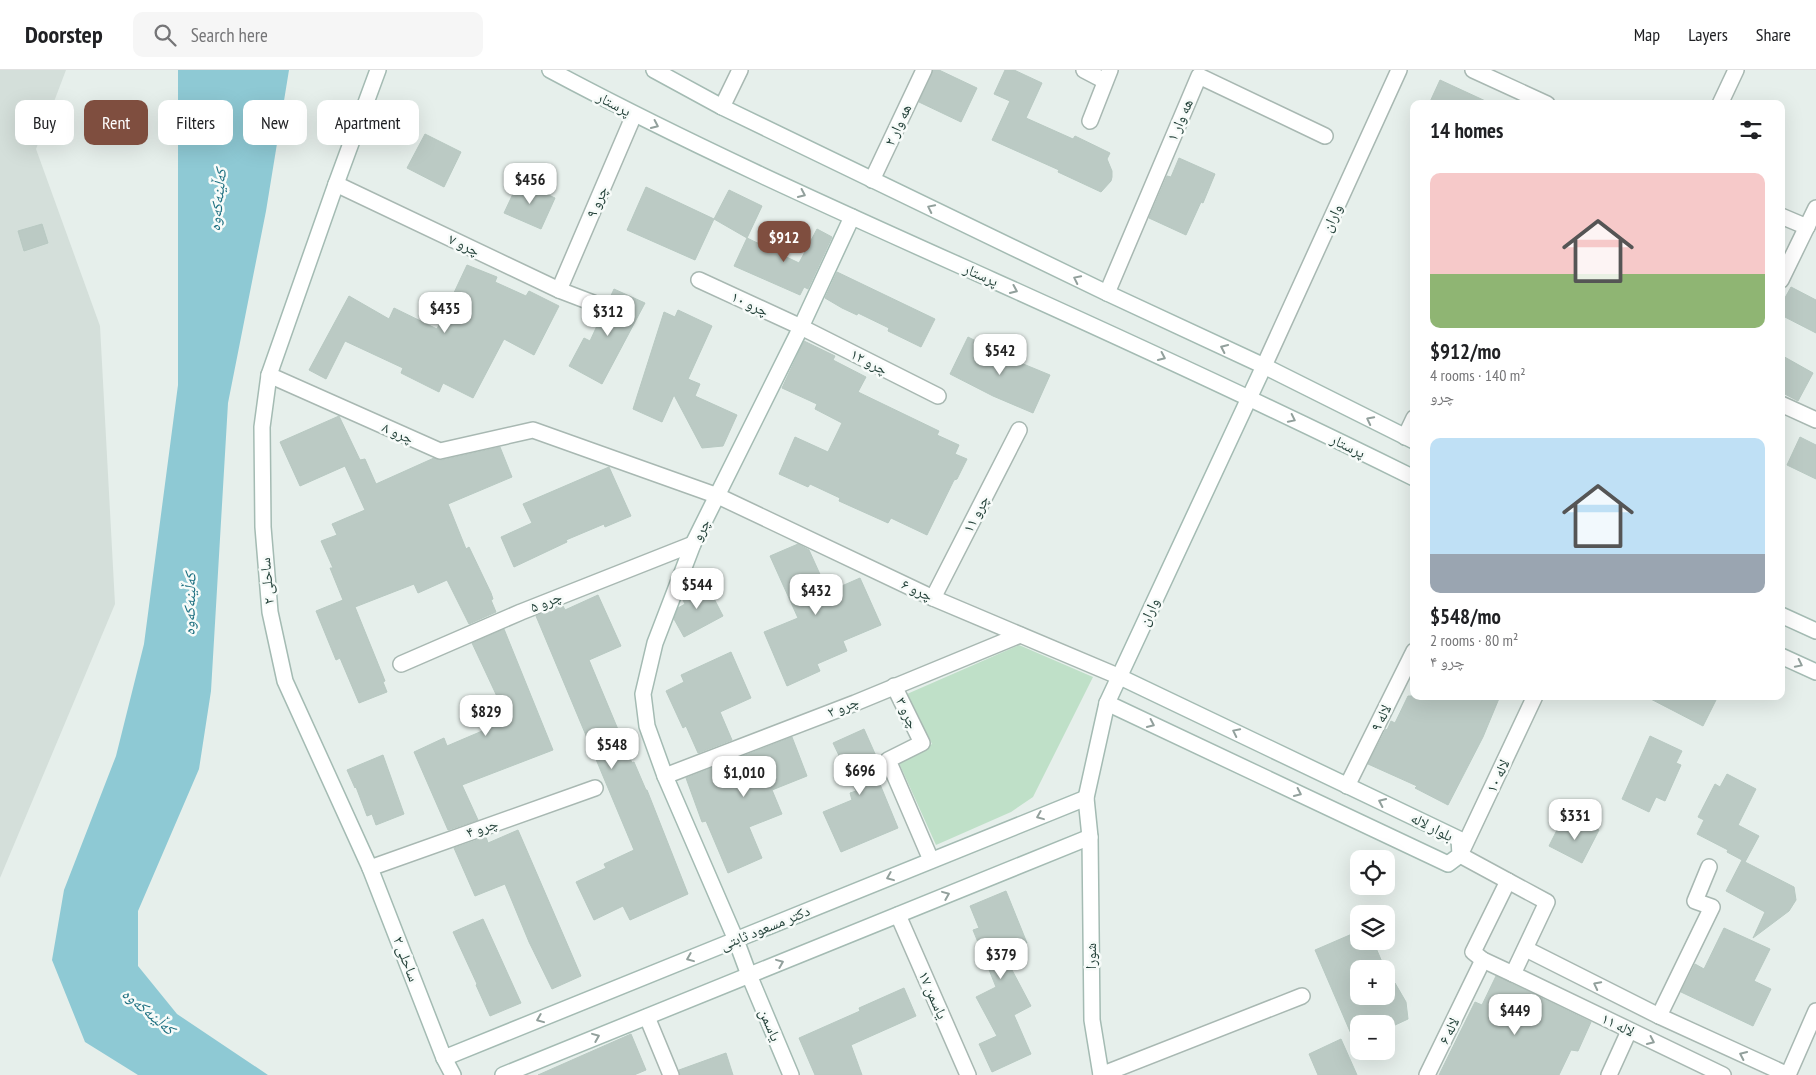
<!DOCTYPE html>
<html lang="en">
<head>
<meta charset="utf-8">
<style>
  :root { --surface:#fff; --page:#f6f6f6; --text:#202124; --muted:#757577; --line:#e0e0e0; --accent:#7f4e3f }
  body { margin:0; font-family:"PT Sans Narrow","Noto Naskh Arabic",sans-serif; background:var(--page); color:var(--text); height:100vh; display:flex; flex-direction:column; font-size:19px; white-space:nowrap }
  * { box-sizing:border-box; margin:0 }
  p { font-size:16px; color:var(--muted) }
  .icon { flex:none; width:28px; height:28px; fill:none; stroke:currentColor; stroke-width:2; stroke-linecap:round; stroke-linejoin:round }
  .map { position:relative; flex:1; overflow:hidden }
  .drawer { position:absolute; left:1410px; top:30px; width:375px; height:600px; display:flex; flex-direction:column; background:var(--surface); border-radius:10px; box-shadow:0 5px 20px #0002 }
  .drawer>* { flex:none }
  .top-card { position:absolute; left:15px; top:30px; width:475px; height:45px; display:flex; gap:10px }
  .controls { position:absolute; left:1350px; top:780px; display:grid; gap:10px }
  .controls a { display:grid; place-items:center; width:45px; height:45px; border-radius:10px; background:var(--surface); box-shadow:0 5px 20px #0002; font-size:25px }
  .price { position:absolute; translate:-50% -42px; padding:0 11px; border-radius:10px; background:#fff; color:#222; font-size:16px; line-height:32px; filter:drop-shadow(0 1px 2px #0008) }
  .price::after { content:''; position:absolute; left:50%; top:30px; width:15px; height:11px; margin-left:-8px; background:inherit; clip-path:polygon(0 0,100% 0,50% 100%) }
  .price.on { background:var(--accent); color:#fff }
  ul { padding:0; list-style:none }
  li { display:grid; align-content:center; gap:10px; height:265px; padding:0 20px }
  li span { display:grid; place-items:center; height:155px; border-radius:10px; color:#555 }
  li>.icon { margin-inline-start:auto }
  span .icon { width:90px; height:90px; fill:#fffc; stroke-width:1 }
  li b { font-size:21px }
  h2 { display:flex; justify-content:space-between; align-items:center; height:60px; padding:0 20px; font-size:21px }
  .chip { padding:0 18px; border-radius:10px; background:var(--surface); box-shadow:0 5px 20px #0002; font-size:18px; line-height:45px }
  .chip.on { background:var(--accent); color:#fff }
  header { display:flex; align-items:center; gap:30px; box-sizing:border-box; height:70px; padding:0 25px; background:var(--surface); border-bottom:1px solid var(--line) }
  header strong { font-size:24px }
  nav { display:flex; gap:28px; margin-inline-start:auto; font-size:18px }
  .search { width:350px; height:45px; background:var(--page); display:flex; align-items:center; gap:12px; box-sizing:border-box; padding:0 18px; border-radius:10px; color:var(--muted); font-size:19px }
  .map>svg:first-child { display:block }
  .built { fill:#d4dfda }
  .green { fill:#bfe0c8 }
  .water { fill:#8ec9d4 }
  .building { fill:#bbcac4; stroke:#b8c9c2 }
  .lines { fill:none; stroke-linecap:round; stroke-linejoin:round }
  .street-casing { stroke:#a8b8b2; stroke-width:18 }
  .secondary-casing { stroke:#a4bbb3; stroke-width:18 }
  .street { stroke:#fff; stroke-width:15 }
  .secondary { stroke:#fff; stroke-width:15 }
  .oneway { stroke:#92a09c }
  .labels { text-anchor:middle; stroke-width:5; stroke-linejoin:round; paint-order:stroke }
  .street-label { font-size:15px; fill:#24423a; stroke:#f7fbf9 }
  .water-label { font-size:16px; font-style:italic; fill:#1c6f80; stroke:#f7fbf9 }
</style>
</head>
<body>
<header>
<strong>Doorstep</strong>
<div class="search"><svg class="icon" aria-label="search" viewBox="0 0 24 24"><circle cx="10" cy="10" r="6"/><path d="M15 15l6 6"/></svg>Search here</div>
<nav><a>Map</a><a>Layers</a><a>Share</a></nav>
</header>
<div class="map">
<svg width="1816" height="1005" viewBox="0 0 1816 1005">
  <rect width="100%" height="100%" fill="#e6efeb"/>
  <!-- built -->
  <polygon class="built" points="0,0 66,0 36,79 100,256 115,534 0,808"/>
  <!-- green -->
  <polygon class="green" points="1019,575 1093,607 1033,727 1011,742 936,775 899,693 932,674 907,624"/>
  <!-- water -->
  <polygon class="water" points="178,0 289,0 266,141 228,333 211,621 199,699 138,841 138,896 177,944 268,1005 138,1005 85,972 52,890 64,820 116,686 144,574 178,315"/>
  <!-- building -->
  <g class="building">
    <polygon points="933,0 939,0 977,18 961,52 919,32"/>
    <polygon points="1005,0 1014,0 1042,13 1026,48 1073,69 1075,66 1110,83 1107,89 1112,101 1112,107 1111,111 1101,122 1058,102 1059,100 992,70 1010,31 994,24"/>
    <polygon points="1440,10 1492,34 1429,34"/>
    <polygon points="425,64 461,82 444,117 407,98"/>
    <polygon points="1179,88 1215,104 1203,133 1201,132 1186,165 1149,148 1167,106 1171,107"/>
    <polygon points="519,111 555,128 541,159 504,143"/>
    <polygon points="646,117 714,149 695,190 627,160"/>
    <polygon points="729,120 762,136 747,168 714,149"/>
    <polygon points="42,154 48,173 24,181 18,161"/>
    <polygon points="817,159 832,167 808,219 804,217 800,225 734,196 747,168 799,193"/>
    <polygon points="467,195 497,207 495,212 526,226 529,221 559,236 534,285 504,269 473,328 443,313 439,322 401,303 403,298 345,271 326,309 309,300 349,226 389,249 394,238 437,259"/>
    <polygon points="837,202 935,249 921,277 888,261 889,258 858,243 857,245 842,238 825,228"/>
    <polygon points="1791,217 1816,230 1816,263 1781,245 1781,235"/>
    <polygon points="614,219 645,233 602,314 569,296 584,268 590,271"/>
    <polygon points="678,240 712,256 688,309 700,314 695,326 737,345 723,376 702,378 674,325 662,352 633,339 664,242 675,247"/>
    <polygon points="968,267 1016,291 1050,305 1033,343 993,326 950,304"/>
    <polygon points="804,271 835,286 833,290 866,307 858,322 939,361 937,365 959,375 955,384 967,389 957,409 954,410 927,465 891,448 888,453 839,431 840,428 810,414 808,417 779,404 795,367 828,382 842,353 815,339 817,334 782,318"/>
    <polygon points="1781,285 1813,303 1798,331 1781,322"/>
    <polygon points="339,346 360,390 365,389 376,414 434,388 442,390 500,377 512,407 448,434 466,479 469,477 491,523 493,529 491,530 496,542 469,554 447,510 418,523 414,514 355,537 385,611 383,612 387,622 359,633 340,588 336,590 316,541 343,530 330,498 333,498 321,471 337,465 332,454 365,440 345,396 300,416 280,372"/>
    <polygon points="1800,367 1816,375 1816,409 1787,395"/>
    <polygon points="609,397 631,446 605,457 604,454 566,470 567,472 514,497 501,467 532,453 523,434"/>
    <polygon points="798,474 809,480 828,522 860,508 881,555 843,571 847,581 817,594 820,601 787,616 764,562 798,548 770,486"/>
    <polygon points="706,513 723,546 684,567 674,549 678,538 685,534 682,528 684,524"/>
    <polygon points="598,525 621,576 589,590 632,693 634,692 646,720 647,720 688,824 630,850 623,836 594,850 576,812 606,798 604,794 634,780 536,546 563,536 565,540"/>
    <polygon points="504,559 553,680 462,715 478,750 448,760 414,682 444,668 447,676 508,650 472,573"/>
    <polygon points="731,582 751,628 720,642 732,670 698,683 686,656 683,658 666,621 684,612 681,605"/>
    <polygon points="1408,626 1500,626 1483,667 1448,735 1415,718 1417,716 1368,694 1386,659 1387,660 1391,651 1395,653"/>
    <polygon points="1645,626 1718,626 1703,656"/>
    <polygon points="864,659 884,704 877,707 898,758 841,782 823,742 852,730 850,723 856,721 833,673"/>
    <polygon points="1650,666 1682,681 1676,693 1681,695 1665,731 1656,727 1649,742 1622,729"/>
    <polygon points="792,667 807,706 772,720 782,744 749,757 762,788 728,803 706,751 702,752 686,708"/>
    <polygon points="383,685 404,744 376,755 372,744 367,746 356,717 355,718 347,700"/>
    <polygon points="1727,704 1756,719 1738,755 1759,766 1745,792 1794,817 1796,830 1789,841 1753,868 1765,842 1726,821 1742,790 1727,782 1728,780 1697,764 1704,750 1698,747 1715,714 1720,717"/>
    <polygon points="1580,750 1599,760 1582,793 1549,776 1559,756 1573,763"/>
    <polygon points="518,760 581,906 552,919 529,872 505,814 475,826 454,778 486,767 488,773"/>
    <polygon points="1006,821 1027,873 1003,883 1031,936 1014,945 1031,984 992,1002 979,974 997,966 976,927 996,917 973,860 979,858 970,836"/>
    <polygon points="483,849 521,933 490,946 476,915 477,914 453,862"/>
    <polygon points="1724,858 1770,879 1754,911 1771,919 1753,956 1681,922 1695,894 1704,899"/>
    <polygon points="1359,861 1359,871 1373,871 1385,899 1359,899 1359,926 1386,926 1386,903 1391,914 1395,913 1406,932 1408,949 1393,956 1392,954 1386,957 1386,954 1359,954 1359,971 1355,973 1315,880"/>
    <polygon points="1496,906 1591,952 1578,981 1571,980 1559,1005 1439,1005 1475,932 1482,935"/>
    <polygon points="904,918 916,946 851,975 862,1005 815,1005 799,968 860,941 859,938"/>
    <polygon points="631,964 646,1000 634,1005 538,1005"/>
    <polygon points="1341,969 1357,1005 1318,1005 1309,984"/>
    <polygon points="726,983 733,1005 680,1005 679,1000"/>
  </g>
  <g class="lines">
    <!-- street casing -->
    <g class="street-casing">
      <g id="street">
        <polyline points="1084,0 1105,11"/>
        <polyline points="1473,0 1547,34"/>
        <polyline points="1720,34 1736,0"/>
        <polyline points="722,37 740,0"/>
        <polyline points="1090,51 1110,0"/>
        <polyline points="872,110 924,0"/>
        <polyline points="336,114 559,220 593,233"/>
        <polyline points="1781,146 1807,157"/>
        <polyline points="699,210 801,257 938,326"/>
        <polyline points="1781,210 1816,138"/>
        <polyline points="559,220 634,45"/>
        <polyline points="1107,223 1199,6 1325,66"/>
        <polyline points="1264,296 1399,0"/>
        <polyline points="269,305 440,381 533,360 718,426 933,528 1120,607"/>
        <polyline points="1781,334 1816,350"/>
        <polyline points="1405,367 1414,348"/>
        <polyline points="933,528 1019,360"/>
        <polyline points="401,594 521,542 693,474"/>
        <polyline points="894,616 922,673 888,690 931,790"/>
        <polyline points="665,706 855,633 1020,565"/>
        <polyline points="1347,716 1414,581"/>
        <polyline points="370,798 595,718"/>
        <polygon points="1508,811 1547,832 1513,904 1483,890 1473,882"/>
        <polyline points="1508,811 1460,785 1535,626"/>
        <polyline points="898,845 968,1005"/>
        <polyline points="1526,879 1659,946 1788,1005 1816,941"/>
        <polyline points="1513,904 1723,1005"/>
        <polyline points="1659,946 1712,837 1695,831 1709,797"/>
        <polyline points="647,947 671,1005"/>
        <polyline points="1101,1005 1302,926"/>
        <polyline points="1427,1005 1483,890"/>
        <polyline points="1609,1005 1629,961"/>
      </g>
    </g>
    <!-- secondary casing -->
    <g class="secondary-casing">
      <g id="secondary">
        <polyline points="378,0 336,114 269,305 262,357 263,457 270,542 285,611 370,798 444,988 453,1005"/>
        <path d="M 550,0 C 694,77 843,143 992,210 C 1134,274 1275,339 1414,408"/>
        <polyline points="654,0 722,37 1107,223 1264,296 1414,371"/>
        <polyline points="1781,545 1816,561"/>
        <polyline points="1781,586 1816,602"/>
        <polyline points="1107,633 1448,794 1460,785 1459,769 1120,607"/>
        <polyline points="444,988 1086,728"/>
        <polyline points="503,1005 1090,767"/>
        <polyline points="791,1005 749,905 736,870 665,706 647,656 643,624 655,573 693,474 801,257 852,147"/>
        <polyline points="1101,1005 1092,950 1090,767 1086,728 1107,633 1264,296"/>
      </g>
    </g>
    <!-- street -->
    <use href="#street" class="street"/>
    <!-- secondary -->
    <use href="#secondary" class="secondary"/>
  </g>
  <!-- one-way arrows -->
  <defs><path id="oneway-chevron" d="M-2-3.5L2.5 0L-2 3.5" fill="none" stroke-width="1.6" stroke-linecap="round" stroke-linejoin="round" transform="scale(1.25)"/></defs>
  <g class="oneway">
    <use href="#oneway-chevron" transform="translate(655 55) rotate(25)"/>
    <use href="#oneway-chevron" transform="translate(802 124) rotate(25)"/>
    <use href="#oneway-chevron" transform="translate(931 138) rotate(-154)"/>
    <use href="#oneway-chevron" transform="translate(1077 209) rotate(-154)"/>
    <use href="#oneway-chevron" transform="translate(1014 220) rotate(24)"/>
    <use href="#oneway-chevron" transform="translate(1224 278) rotate(-155)"/>
    <use href="#oneway-chevron" transform="translate(1162 287) rotate(25)"/>
    <use href="#oneway-chevron" transform="translate(1292 349) rotate(26)"/>
    <use href="#oneway-chevron" transform="translate(1370 350) rotate(-153)"/>
    <use href="#oneway-chevron" transform="translate(1799 594) rotate(26)"/>
    <use href="#oneway-chevron" transform="translate(1151 654) rotate(25)"/>
    <use href="#oneway-chevron" transform="translate(1236 662) rotate(-154)"/>
    <use href="#oneway-chevron" transform="translate(1298 723) rotate(25)"/>
    <use href="#oneway-chevron" transform="translate(1382 732) rotate(-155)"/>
    <use href="#oneway-chevron" transform="translate(1040 746) rotate(158)"/>
    <use href="#oneway-chevron" transform="translate(890 807) rotate(158)"/>
    <use href="#oneway-chevron" transform="translate(946 825) rotate(-22)"/>
    <use href="#oneway-chevron" transform="translate(690 888) rotate(158)"/>
    <use href="#oneway-chevron" transform="translate(780 893) rotate(-22)"/>
    <use href="#oneway-chevron" transform="translate(1597 915) rotate(-153)"/>
    <use href="#oneway-chevron" transform="translate(540 949) rotate(158)"/>
    <use href="#oneway-chevron" transform="translate(596 967) rotate(-22)"/>
    <use href="#oneway-chevron" transform="translate(1651 971) rotate(25)"/>
    <use href="#oneway-chevron" transform="translate(1743 985) rotate(-155)"/>
  </g>
  <g class="labels">
    <!-- street labels -->
    <g class="street-label">
      <text transform="translate(614 34) rotate(28)" y="5">پرستار</text>
      <text transform="translate(1180 50) rotate(-67)" y="5">هه وار ۱</text>
      <text transform="translate(898 55) rotate(-65)" y="5">هه وار ۲</text>
      <text transform="translate(597 132) rotate(-67)" y="5">چرو ۹</text>
      <text transform="translate(1332 148) rotate(-65)" y="5">واران</text>
      <text transform="translate(464 175) rotate(25)" y="5">چرو ۷</text>
      <text transform="translate(981 205) rotate(24)" y="5">پرستار</text>
      <text transform="translate(750 234) rotate(25)" y="5">چرو ۱۰</text>
      <text transform="translate(869 292) rotate(27)" y="5">چرو ۱۲</text>
      <text transform="translate(398 363) rotate(24)" y="5">چرو ۸</text>
      <text transform="translate(1348 376) rotate(26)" y="5">پرستار</text>
      <text transform="translate(976 444) rotate(-63)" y="5">چرو ۱۱</text>
      <text transform="translate(701 460) rotate(-63)" y="5">چرو</text>
      <text transform="translate(267 511) rotate(-95)" y="5">ساحلی ۲</text>
      <text transform="translate(917 520) rotate(25)" y="5">چرو ۶</text>
      <text transform="translate(546 532) rotate(-22)" y="5">چرو ۵</text>
      <text transform="translate(1149 542) rotate(-65)" y="5">واران</text>
      <text transform="translate(843 637) rotate(-22)" y="5">چرو ۲</text>
      <text transform="translate(907 643) rotate(65)" y="5">چرو ۳</text>
      <text transform="translate(1381 648) rotate(-64)" y="5">لاله ۹</text>
      <text transform="translate(1498 706) rotate(-65)" y="5">لاله ۱۰</text>
      <text transform="translate(1432 757) rotate(27)" y="5">بلوار لاله</text>
      <text transform="translate(482 758) rotate(-19)" y="5">چرو ۴</text>
      <text transform="translate(765 858) rotate(-22)" y="5">دکتر مسعود ثابتی</text>
      <text transform="translate(1091 886) rotate(-90)" y="5">شورا</text>
      <text transform="translate(406 889) rotate(69)" y="5">ساحلی ۲</text>
      <text transform="translate(933 925) rotate(66)" y="5">یاسمن ۱۷</text>
      <text transform="translate(770 955) rotate(67)" y="5">یاسمن</text>
      <text transform="translate(1618 955) rotate(26)" y="5">لاله ۱۱</text>
      <text transform="translate(1449 961) rotate(-64)" y="5">لاله ۶</text>
    </g>
    <!-- water labels -->
    <g class="water-label">
      <text transform="translate(217 130) rotate(-84)" y="6">کەڵینەکەوە</text>
      <text transform="translate(189 534) rotate(-89)" y="6">کەڵینەکەوە</text>
      <text transform="translate(149 941) rotate(40)" y="6">کەڵینەکەوە</text>
    </g>
  </g>
</svg>
<div class="controls">
<a><svg class="icon" aria-label="locate" viewBox="0 0 24 24"><circle cx="12" cy="12" r="6"/><path d="M12 2v4M12 18v4M2 12h4M18 12h4"/></svg></a>
<a><svg class="icon" aria-label="layers" viewBox="0 0 24 24"><path d="M12 4l9 5-9 5-9-5zM3 14l9 5 9-5"/></svg></a>
<a>+</a>
<a>−</a>
</div>
<b class="price" style="left:530px;top:135px">$456</b>
<b class="price on" style="left:784px;top:193px">$912</b>
<b class="price" style="left:445px;top:264px">$435</b>
<b class="price" style="left:608px;top:267px">$312</b>
<b class="price" style="left:1000px;top:306px">$542</b>
<b class="price" style="left:697px;top:540px">$544</b>
<b class="price" style="left:816px;top:546px">$432</b>
<b class="price" style="left:486px;top:667px">$829</b>
<b class="price" style="left:612px;top:700px">$548</b>
<b class="price" style="left:860px;top:726px">$696</b>
<b class="price" style="left:744px;top:728px">$1,010</b>
<b class="price" style="left:1575px;top:771px">$331</b>
<b class="price" style="left:1001px;top:910px">$379</b>
<b class="price" style="left:1515px;top:966px">$449</b>
<div class="top-card">
<a class="chip">Buy</a>
<a class="chip on">Rent</a>
<a class="chip">Filters</a>
<a class="chip">New</a>
<a class="chip">Apartment</a>
</div>
<section class="drawer">
<h2>14 homes<svg class="icon" aria-label="filters" viewBox="0 0 24 24"><path d="M4 7h16M4 17h16"/><circle cx="9" cy="7" r="2"/><circle cx="15" cy="17" r="2"/></svg></h2>
<ul>
<li><span style="background:linear-gradient(#f6c9c9 65%,#8fb573 0)"><svg class="icon" aria-label="home" viewBox="0 0 24 24"><path d="M3 11l9-7 9 7M6 9v11h12V9"/></svg></span><div><b>$912/mo</b><p>4 rooms · 140 m²</p><p>چرو</p></div></li>
<li><span style="background:linear-gradient(#bfe0f5 75%,#9aa5b1 0)"><svg class="icon" aria-label="home" viewBox="0 0 24 24"><path d="M3 11l9-7 9 7M6 9v11h12V9"/></svg></span><div><b>$548/mo</b><p>2 rooms · 80 m²</p><p>چرو ۴</p></div></li>
</ul>
</section>
</div>
</body>
</html>
